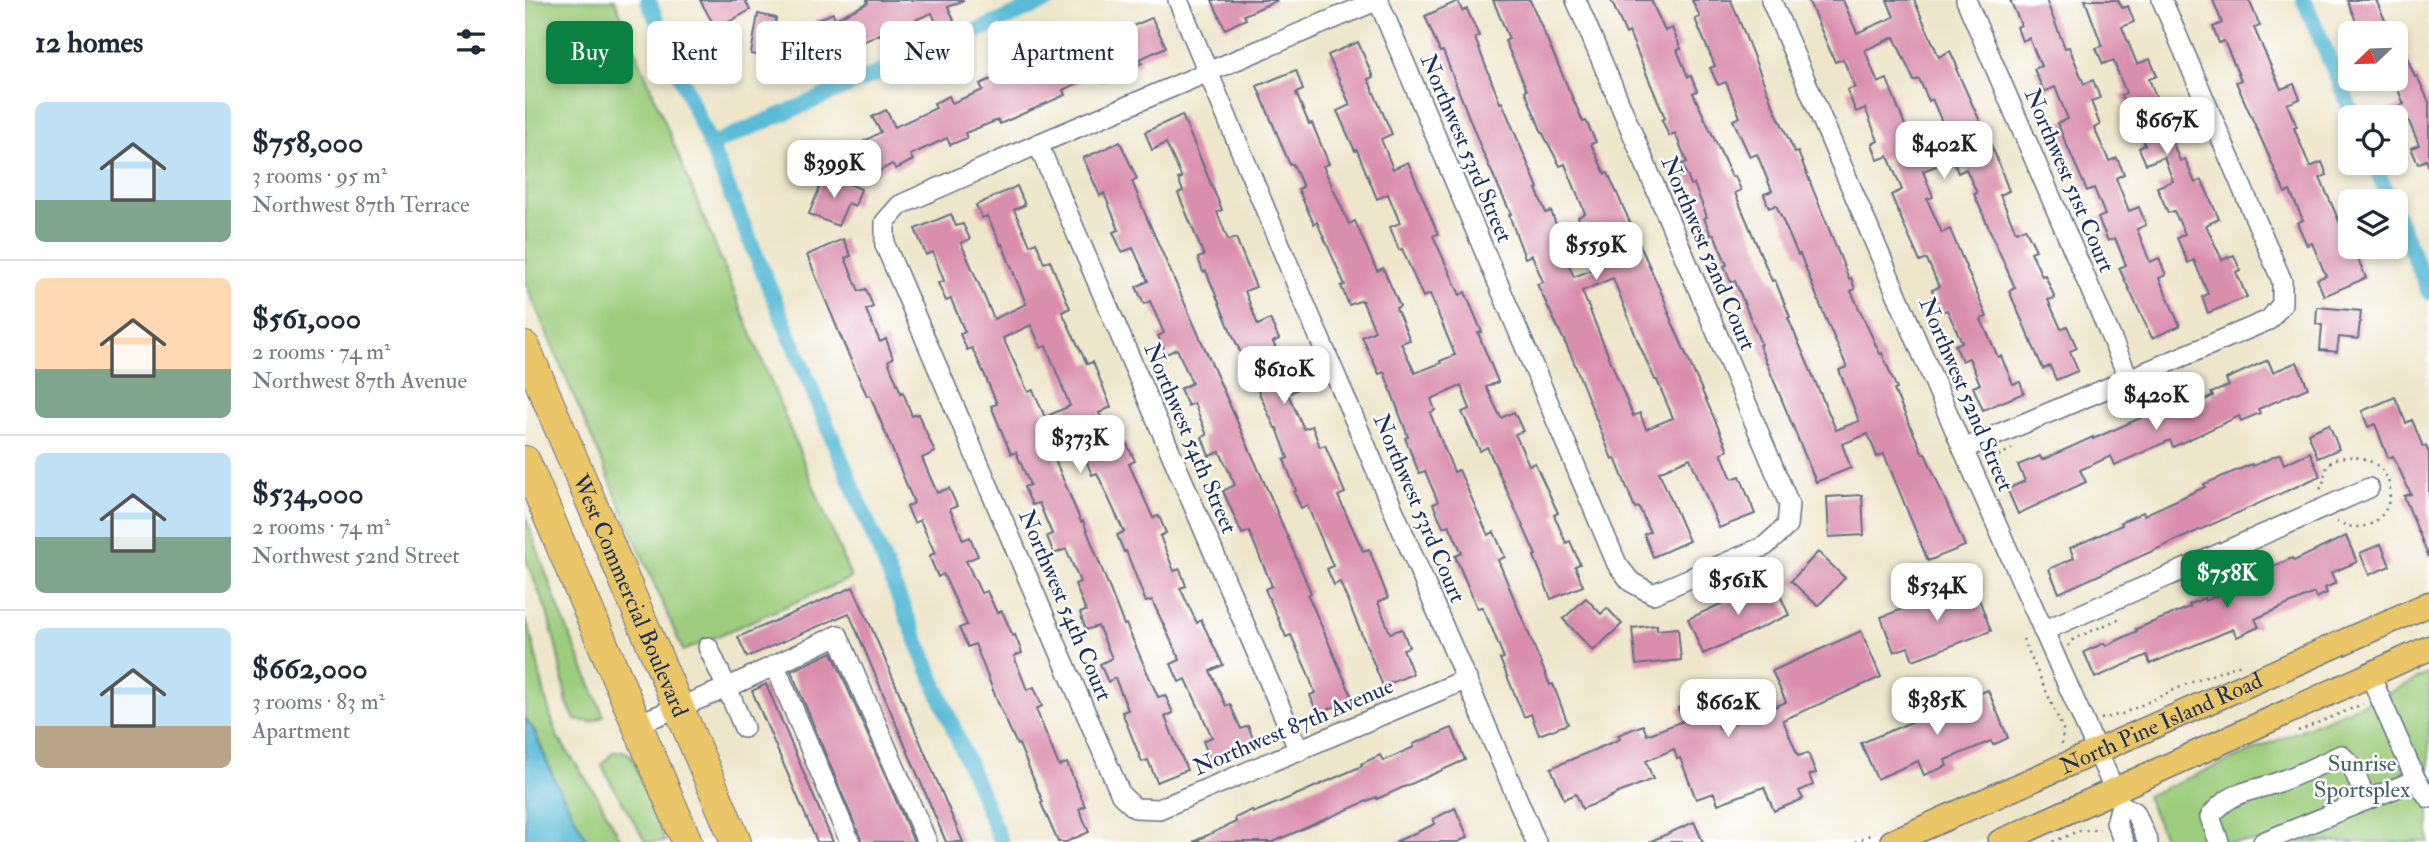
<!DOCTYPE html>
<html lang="en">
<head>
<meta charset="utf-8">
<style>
  :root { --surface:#fff; --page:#f2f2f3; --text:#1f2937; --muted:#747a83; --line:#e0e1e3; --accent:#0b8043 }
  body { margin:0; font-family:"IM FELL Double Pica",serif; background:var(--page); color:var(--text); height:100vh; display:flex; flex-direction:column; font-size:26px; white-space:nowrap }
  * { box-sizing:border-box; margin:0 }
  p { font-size:23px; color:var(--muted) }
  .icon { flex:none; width:38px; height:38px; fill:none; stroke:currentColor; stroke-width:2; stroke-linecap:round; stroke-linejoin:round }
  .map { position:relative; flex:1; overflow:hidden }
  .details { display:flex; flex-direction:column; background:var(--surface); width:525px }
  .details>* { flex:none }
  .hud { position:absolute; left:21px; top:21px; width:665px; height:63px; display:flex; gap:14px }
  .needle { width:46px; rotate:247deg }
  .fabs { position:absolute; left:1813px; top:21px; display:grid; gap:14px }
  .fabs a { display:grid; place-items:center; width:70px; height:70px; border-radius:10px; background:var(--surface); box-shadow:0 4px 10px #0003; font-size:35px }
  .price { position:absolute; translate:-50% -60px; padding:0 16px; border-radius:14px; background:#fff; color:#222; font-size:23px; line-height:46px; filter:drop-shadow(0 2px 4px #0008) }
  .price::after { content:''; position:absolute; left:50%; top:42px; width:21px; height:16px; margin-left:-10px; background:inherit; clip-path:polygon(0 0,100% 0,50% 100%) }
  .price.current { background:var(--accent); color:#fff }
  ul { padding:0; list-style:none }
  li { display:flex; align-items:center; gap:21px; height:175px; padding:0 35px }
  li+li { border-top:2px solid var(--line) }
  li span { display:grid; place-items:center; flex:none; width:196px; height:140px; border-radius:10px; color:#555 }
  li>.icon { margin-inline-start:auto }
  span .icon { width:84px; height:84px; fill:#fffc; stroke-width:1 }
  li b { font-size:30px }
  h2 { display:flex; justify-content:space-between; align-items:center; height:84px; padding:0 35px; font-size:30px }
  .chip { padding:0 24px; border-radius:10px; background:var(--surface); box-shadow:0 4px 10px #0003; font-size:24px; line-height:63px }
  .chip.current { background:var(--accent); color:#fff }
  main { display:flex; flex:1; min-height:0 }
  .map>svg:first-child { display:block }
  .green { fill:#9ccc7b; stroke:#5c7e6c; stroke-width:2 }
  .water { fill:#58bad6; stroke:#3a749a; stroke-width:2 }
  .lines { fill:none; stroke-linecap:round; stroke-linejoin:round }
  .canal { stroke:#58bad6; stroke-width:16 }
  .building { fill:#da8eae; fill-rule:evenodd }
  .minor-casing { stroke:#656f84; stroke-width:22 }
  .major-casing { stroke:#656f84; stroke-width:27 }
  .highway-casing { stroke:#656f84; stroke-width:32 }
  .path { stroke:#656f84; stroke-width:2.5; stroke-dasharray:2 5; stroke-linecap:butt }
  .minor { stroke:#fff; stroke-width:19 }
  .major { stroke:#ebc669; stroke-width:24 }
  .highway { stroke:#ebc669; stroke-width:30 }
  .labels { text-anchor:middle; stroke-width:5; stroke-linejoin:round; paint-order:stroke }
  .street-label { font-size:23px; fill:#1b2f5e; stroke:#fff }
  .park-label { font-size:23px; fill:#425e67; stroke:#fff }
</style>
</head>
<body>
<main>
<section class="details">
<h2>12 homes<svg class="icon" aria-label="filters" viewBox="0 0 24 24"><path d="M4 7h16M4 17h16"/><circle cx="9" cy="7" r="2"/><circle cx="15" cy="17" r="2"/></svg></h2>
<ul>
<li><span style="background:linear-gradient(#bfe0f5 70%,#7fa58c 0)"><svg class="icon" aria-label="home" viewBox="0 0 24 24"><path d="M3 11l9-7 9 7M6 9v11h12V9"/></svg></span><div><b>$758,000</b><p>3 rooms · 95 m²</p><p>Northwest 87th Terrace</p></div></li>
<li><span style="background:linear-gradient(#ffd9b3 65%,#7fa58c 0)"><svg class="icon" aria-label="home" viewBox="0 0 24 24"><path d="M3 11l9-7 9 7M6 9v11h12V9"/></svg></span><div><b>$561,000</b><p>2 rooms · 74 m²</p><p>Northwest 87th Avenue</p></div></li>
<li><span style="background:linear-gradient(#bfe0f5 60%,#7fa58c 0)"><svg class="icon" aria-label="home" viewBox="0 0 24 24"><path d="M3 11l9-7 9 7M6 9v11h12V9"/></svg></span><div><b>$534,000</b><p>2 rooms · 74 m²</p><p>Northwest 52nd Street</p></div></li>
<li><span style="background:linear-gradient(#bfe0f5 70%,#b9a48a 0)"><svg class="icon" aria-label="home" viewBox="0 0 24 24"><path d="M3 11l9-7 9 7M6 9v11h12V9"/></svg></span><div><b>$662,000</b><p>3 rooms · 83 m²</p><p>Apartment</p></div></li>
</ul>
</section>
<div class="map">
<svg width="1904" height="842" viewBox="0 0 1904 842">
  <rect width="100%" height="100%" fill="#fff"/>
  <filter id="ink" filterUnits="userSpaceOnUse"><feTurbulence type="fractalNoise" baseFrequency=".0143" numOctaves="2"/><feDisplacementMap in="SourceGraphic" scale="14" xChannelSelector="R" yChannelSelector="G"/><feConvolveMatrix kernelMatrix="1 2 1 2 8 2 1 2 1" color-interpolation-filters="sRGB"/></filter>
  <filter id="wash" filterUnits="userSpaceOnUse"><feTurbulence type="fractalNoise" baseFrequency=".00686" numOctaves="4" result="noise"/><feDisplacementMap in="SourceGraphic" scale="28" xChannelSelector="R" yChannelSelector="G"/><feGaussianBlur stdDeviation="1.57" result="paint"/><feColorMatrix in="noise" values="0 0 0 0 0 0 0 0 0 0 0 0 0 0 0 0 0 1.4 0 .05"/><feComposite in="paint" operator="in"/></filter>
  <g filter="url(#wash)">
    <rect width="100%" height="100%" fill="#eee6cb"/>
    <!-- green -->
    <g class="green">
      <polygon points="0,0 90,0 326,578 158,651 0,282"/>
      <polygon points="0,515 35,612 79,716 67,722 50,720 42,703 32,650 22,612 0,557"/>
      <polygon points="0,620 5,630 22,704 32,736 73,797 97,842 63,842 29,779 9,730 0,719"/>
      <polygon points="1904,673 1904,842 1641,842 1621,796 1868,691"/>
      <polygon points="98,751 106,755 140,842 121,842 82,776 77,764 88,752"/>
    </g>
    <!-- water -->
    <polygon class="water" points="0,719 9,730 29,779 63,842 0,842"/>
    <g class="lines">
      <!-- canal -->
      <g class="canal">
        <polyline points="123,0 185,145 476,842"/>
        <polyline points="1779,0 1829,117"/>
        <polyline points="185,145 524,0"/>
        <polyline points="1849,163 1865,201"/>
        <polyline points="1871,214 1904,292"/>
      </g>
    </g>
    <g id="blocks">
      <!-- building -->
      <g class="building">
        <polygon points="175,0 220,0 225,10 191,29"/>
        <polygon points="342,0 438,0 438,1 423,7 429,20 413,27 407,13 380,24 383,31 358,40 355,34 305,57 289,21 308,13 310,19 343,3"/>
        <polygon points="687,0 753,0 719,15 721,19 700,29"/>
        <path d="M 968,0 L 1005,0 L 1058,122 L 1061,121 L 1071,142 L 1066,144 L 1080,174 L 1083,173 L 1140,301 L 1144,313 L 1143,313 L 1203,450 L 1196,453 L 1207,479 L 1215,476 L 1230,514 L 1194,528 L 1165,458 L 1134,472 L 1164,541 L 1128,557 L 1119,534 L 1125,532 L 1114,507 L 1110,508 L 1090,458 L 1087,459 L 1046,355 L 1012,284 L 1018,282 L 1007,255 L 1000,258 L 984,215 L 986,214 L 958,153 L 918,51 L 915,52 L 900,16 L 933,1 L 937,11 L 942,9 L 954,36 L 950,38 L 975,103 L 977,102 L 1013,188 L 1011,189 L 1021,213 L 1026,211 L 1038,243 L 1035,244 L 1049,277 L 1081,264 L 1068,229 L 1060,233 L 1053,217 L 1060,213 L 1040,164 L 1035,166 L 1015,128 L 1000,91 L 1002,90 L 980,41 L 984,39 ZM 1088,278 L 1114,344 L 1130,380 L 1132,380 L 1148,418 L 1121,429 L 1115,413 L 1108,416 L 1057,291 Z"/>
        <polygon points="1086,0 1126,0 1140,31 1147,28 1156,49 1152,50 1163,77 1166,76 1172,91 1168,93 1207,177 1210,176 1216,190 1210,193 1247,281 1250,280 1265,317 1263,318 1311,430 1334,421 1314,370 1322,367 1300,317 1275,254 1273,255 1251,205 1244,208 1239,194 1247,191 1232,154 1225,157 1208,120 1215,117 1201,82 1193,85 1185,68 1190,66 1170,19 1175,17 1167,0 1206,0 1247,103 1270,153 1273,152 1324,279 1326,278 1330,289 1326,291 1355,354 1357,353 1372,389 1369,390 1398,454 1400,453 1440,546 1403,561 1359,454 1352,457 1343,434 1317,444 1326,468 1291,482 1234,345 1236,344 1210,281 1206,282 1199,266 1202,265 1189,234 1186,235 1179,218 1182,217 1169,184 1166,185 1157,164 1162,162 1150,133 1144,136 1137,120 1140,118 1104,32 1101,34"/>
        <path d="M 1283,0 L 1318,0 L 1332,33 L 1369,17 L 1362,0 L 1389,0 L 1414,57 L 1425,51 L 1433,68 L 1431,69 L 1470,154 L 1484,191 L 1475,195 L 1491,232 L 1500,228 L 1511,250 L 1506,252 L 1517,276 L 1520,275 L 1530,298 L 1523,300 L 1536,329 L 1542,326 L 1552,348 L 1545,351 L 1553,371 L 1531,380 L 1525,366 L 1518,369 L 1484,291 L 1490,288 L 1449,194 L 1452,193 L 1441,169 L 1433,173 L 1428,159 L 1398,171 L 1408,197 L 1402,199 L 1417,233 L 1425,229 L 1462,317 L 1456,319 L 1473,357 L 1476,356 L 1488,384 L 1495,382 L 1499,393 L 1458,410 L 1448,387 L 1455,384 L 1444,358 L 1437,361 L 1430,345 L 1437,342 L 1422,310 L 1417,312 L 1407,290 L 1414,287 L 1402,259 L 1395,262 L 1366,195 L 1377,190 L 1363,156 L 1353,160 L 1347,144 L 1353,141 L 1340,108 L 1331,112 L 1322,90 L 1330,87 L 1318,59 L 1310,62 ZM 1369,37 L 1389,81 L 1394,79 L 1404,101 L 1407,99 L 1425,140 L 1421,142 L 1421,144 L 1392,156 L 1362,79 L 1353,83 L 1340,50 Z"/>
        <polygon points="1485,0 1521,0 1540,48 1544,47 1559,84 1568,80 1575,98 1566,101 1575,125 1569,128 1584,161 1592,158 1599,174 1591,178 1604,211 1614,207 1621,225 1612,229 1625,262 1634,258 1641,275 1634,278 1655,326 1627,338 1594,268 1601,265 1590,238 1583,241 1573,218 1580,215 1569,188 1562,191 1532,123 1543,119 1530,87 1519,92 1509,69 1516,66 1504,38 1497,41 1492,27 1496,25"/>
        <polygon points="1560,0 1593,0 1597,8 1603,6 1609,22 1597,27 1612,64 1625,59 1632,76 1624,79 1636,109 1645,105 1653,124 1642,129 1655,161 1660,159 1670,183 1677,180 1694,219 1681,225 1697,260 1709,255 1715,270 1711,272 1722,297 1683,313 1677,297 1683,294 1669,260 1663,263 1652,238 1660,234 1649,211 1643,213 1632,187 1648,181 1639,157 1621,164 1614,148 1620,145 1606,110 1602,111 1596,95 1601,93 1588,60 1578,64 1571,48 1577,46"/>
        <polygon points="1688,0 1724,0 1735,26 1729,28 1756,89 1769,84 1775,99 1762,104 1772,127 1769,128 1785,167 1797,162 1802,175 1795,178 1821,237 1824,236 1825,247 1828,247 1841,278 1799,296 1792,279 1801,276 1787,243 1782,245 1772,223 1778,220 1765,191 1760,193 1711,82 1716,80 1699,41 1694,43 1688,27 1697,23"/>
        <polygon points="1822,0 1851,0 1866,33 1836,33"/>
        <polygon points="233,14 251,18 250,25 276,30 270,63 226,54"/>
        <polygon points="627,18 641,47 615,59 617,63 576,82 572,74 538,90 540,95 475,124 473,120 440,133 442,138 425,145 422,138 385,155 388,160 371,169 367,164 345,176 329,147 356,132 347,117 361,110 370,127 411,108 409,103 424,96 427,103 458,90 455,84 473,76 477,83 511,68 508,61 522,54 525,60"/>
        <polygon points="1871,30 1890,77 1892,76 1904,102 1904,168 1901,160 1893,164 1886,148 1894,145 1883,119 1871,124 1871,117 1849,117 1879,104 1871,85"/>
        <polygon points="833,42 848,77 843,79 867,134 856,139 868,169 883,162 913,234 908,236 935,295 940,292 957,332 953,333 973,382 961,387 976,418 989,412 998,431 990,434 1004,465 1010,463 1033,513 1029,515 1041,543 1045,541 1055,564 1050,566 1058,586 1026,599 1009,556 1011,555 962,447 955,451 937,412 945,409 936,386 906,399 910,410 905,413 929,472 934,470 963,535 969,532 980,557 973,560 1025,685 1028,684 1043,724 1014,735 1006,714 999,717 975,659 979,658 966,626 957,607 952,608 930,556 937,553 924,525 918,527 908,504 913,502 900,471 894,473 880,438 883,437 859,372 854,374 837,337 850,331 837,300 824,305 816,286 820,285 792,222 789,224 773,189 778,187 768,164 765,165 732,86 771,70 778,90 771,93 784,124 787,123 804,164 798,166 824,224 830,221 852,271 858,268 875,306 871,308 885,340 876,343 890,373 916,363 915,361 930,355 905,294 898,297 877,249 874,250 865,227 875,223 863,194 852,199 832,150 830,151 812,111 825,105 803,55"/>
        <polygon points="657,115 697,210 692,212 703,240 711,238 731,287 720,291 733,325 745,319 754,339 748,342 762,373 767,370 775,388 763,394 779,429 787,426 795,447 800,445 820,493 813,496 838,551 844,549 863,598 853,602 865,633 877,629 884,647 878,649 888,674 858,686 815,582 809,585 802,569 808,566 782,505 776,508 769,492 771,491 759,460 763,458 752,428 750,428 704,327 681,271 678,272 673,258 679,256 653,193 658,191 653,179 657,178 641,143 627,150 620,132"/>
        <polygon points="595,142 612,179 607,181 621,216 747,500 786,593 783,595 828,699 792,714 785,695 790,693 782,671 766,635 761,637 740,589 747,586 724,531 717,534 698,491 710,485 695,452 684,456 677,437 682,435 669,403 663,406 655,389 667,383 652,349 641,354 633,336 639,333 625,301 619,304 611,287 623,281 608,248 597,252 588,232 594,230 579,193 575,196 558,158"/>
        <polygon points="300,174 336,189 330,206 323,203 313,226 284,214"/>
        <path d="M 492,186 L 500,205 L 489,210 L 505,245 L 511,242 L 519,263 L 525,261 L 545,308 L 537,312 L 562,364 L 568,362 L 586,407 L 574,413 L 590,447 L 601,442 L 610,461 L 604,464 L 628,518 L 634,516 L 641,533 L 635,536 L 649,571 L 655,569 L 661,586 L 655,588 L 672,623 L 676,620 L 698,665 L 685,671 L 701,706 L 705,704 L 716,729 L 723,726 L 729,741 L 685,760 L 678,741 L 687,737 L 661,679 L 654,682 L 646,664 L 655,660 L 627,600 L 621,602 L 601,551 L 599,552 L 592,535 L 599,532 L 572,473 L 567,475 L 561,460 L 565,458 L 550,423 L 520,436 L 556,522 L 558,521 L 599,625 L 601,624 L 633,697 L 640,695 L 648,713 L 640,717 L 662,770 L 632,782 L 623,760 L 617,762 L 597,712 L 603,710 L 590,678 L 583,682 L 575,664 L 587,658 L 573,626 L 561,630 L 555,613 L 561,611 L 550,584 L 555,582 L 541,549 L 529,554 L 522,536 L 527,534 L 514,503 L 507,505 L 499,487 L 505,485 L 491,452 L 486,454 L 466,406 L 472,404 L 458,371 L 447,348 L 442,350 L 435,334 L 440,332 L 426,299 L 421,301 L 413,283 L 419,281 L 408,252 L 401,255 L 390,229 L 426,214 L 431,226 L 438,224 L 445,239 L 436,243 L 469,319 L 501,304 L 477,244 L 476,245 L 462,216 L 457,218 L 451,205 ZM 506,325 L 516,348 L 521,346 L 545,406 L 520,417 L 508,390 L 503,392 L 478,338 Z"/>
        <polygon points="318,239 326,256 320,258 334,291 341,289 348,307 341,310 355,342 361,339 368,358 363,361 376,393 378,392 387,416 393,414 410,452 397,458 412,493 424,488 432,506 425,509 438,540 445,537 453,556 441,561 456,593 462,591 472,613 477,611 488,636 490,635 497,653 489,656 502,690 509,687 517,706 511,709 534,766 542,763 560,806 554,809 564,832 541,842 533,842 516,803 518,802 494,744 492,745 473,703 450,644 443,647 434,628 442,625 418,574 413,577 404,556 410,553 395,520 389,523 382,507 389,503 345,395 342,396 320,347 282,255"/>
        <polygon points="1792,307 1836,311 1833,339 1814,337 1812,352 1795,350 1797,325 1791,324"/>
        <polygon points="1743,360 1748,372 1772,362 1783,388 1733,409 1735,413 1716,421 1714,416 1648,447 1645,440 1590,465 1586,456 1555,470 1561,482 1493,514 1482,489 1500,481 1493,465 1515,456 1517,460 1568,437 1568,439 1627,413 1625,410 1642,403 1648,415 1688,396 1686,393 1704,386 1701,379"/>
        <polygon points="1870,397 1881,423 1887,420 1898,447 1901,446 1904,453 1904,558 1879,496 1886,494 1868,456 1863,458 1850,424 1843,427 1837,411"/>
        <polygon points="1804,424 1814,449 1793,458 1783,433"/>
        <polygon points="1785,452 1795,476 1534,593 1524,569 1549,558 1545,548 1597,525 1596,522 1618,512 1619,515 1680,487 1679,484 1727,464 1728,466 1755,454 1759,464"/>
        <polygon points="1337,495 1339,535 1304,537 1302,497"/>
        <polygon points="1821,536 1832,562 1806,573 1811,583 1800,588 1802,593 1791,598 1789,593 1730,619 1734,627 1712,637 1708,629 1625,664 1622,655 1570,678 1559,652 1579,643 1581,646 1612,631 1611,629 1665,607 1664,605 1679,598 1680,601 1727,580 1726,577 1750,566 1767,558 1769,561"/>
        <polygon points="1856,544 1865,566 1844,575 1835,553"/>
        <polygon points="1293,552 1320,578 1293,606 1266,581"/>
        <polygon points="1248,580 1264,615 1178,654 1163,619"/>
        <polygon points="1448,583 1466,631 1388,660 1383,647 1369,652 1356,617"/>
        <polygon points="328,587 344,622 438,842 421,842 324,613 222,657 213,637"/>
        <polygon points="1061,598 1076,614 1082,608 1097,624 1068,651 1038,619"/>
        <polygon points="1132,625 1132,630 1153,628 1156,660 1111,665 1107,628"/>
        <polygon points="1336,631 1356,677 1258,720 1273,756 1283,753 1291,773 1284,775 1288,785 1274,791 1278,799 1249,811 1239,787 1193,804 1189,793 1171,799 1155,758 1152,759 1149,749 1121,761 1128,779 1086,796 1087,797 1057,809 1051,794 1039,799 1026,768 1095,739 1093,735 1118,725 1122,735 1158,721 1153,708 1182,697 1195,729 1261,702 1247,671"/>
        <polygon points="307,652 389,842 337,842 266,671"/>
        <polygon points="241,684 308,842 292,842 227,691"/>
        <polygon points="1463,690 1483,738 1468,745 1466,741 1420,760 1422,766 1399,775 1393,761 1352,779 1336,743"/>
        <polygon points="927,728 940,760 852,799 851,797 748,842 668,842 711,822 710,818 727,810 728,813 778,792 837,766 836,764 855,755 858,761 889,747 888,744"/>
        <polygon points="930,808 943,837 933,842 870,842 910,824 908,819"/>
        <polygon points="1169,822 1178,842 1124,842"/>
      </g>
    </g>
  </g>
  <g filter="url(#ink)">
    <use href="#blocks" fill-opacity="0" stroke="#656f84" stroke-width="2"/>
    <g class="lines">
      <!-- minor casing -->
      <g class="minor-casing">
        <g id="minor">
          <polyline points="653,0 779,302 1011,842"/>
          <polyline points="853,0 513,144 375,205 360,222 360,245 596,795 610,808 634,809 942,679"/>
          <polyline points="853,0 1092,564 1106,582 1128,594 1240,546 1262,526 1264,504 1051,0"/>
          <polyline points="1246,0 1438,449 1596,805 1591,823 1599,842"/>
          <polyline points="1441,0 1604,379"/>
          <polyline points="513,144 774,751"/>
          <polyline points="1438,449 1744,320 1757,304 1757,281 1637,0"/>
          <polyline points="1518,631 1844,488"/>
          <polyline points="250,666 325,842"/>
          <polyline points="112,724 202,688 183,647"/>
          <polyline points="219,728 202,688 313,635 402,842"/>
          <polyline points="1891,780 1904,798"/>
          <polyline points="1596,805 1610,812 1623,842"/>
          <path d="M 1694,842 L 1685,817 C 1706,789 1726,793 1756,781 C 1776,774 1796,764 1816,755 L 1827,766 L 1841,800"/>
          <polyline points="1738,842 1891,780 1845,675"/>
        </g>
      </g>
      <!-- major casing -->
      <g class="major-casing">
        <g id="major">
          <path id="s1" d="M 1367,842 L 1904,604"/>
          <polyline points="1475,842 1904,648"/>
        </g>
      </g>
      <!-- highway casing -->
      <g class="highway-casing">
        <g id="highway">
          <path id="s2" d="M 0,347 L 211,842"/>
          <polyline points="0,461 162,842"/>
        </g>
      </g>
      <!-- path -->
      <g class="path">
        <polyline points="1465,466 1469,458 1487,449"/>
        <path d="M 1795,489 C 1801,481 1798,471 1804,464 C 1810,457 1821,456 1829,457 C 1890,464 1866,548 1812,522"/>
        <polyline points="1498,639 1538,729 1537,744"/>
        <polyline points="1543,646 1549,639 1598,617"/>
        <polyline points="1576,719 1597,714 1662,684 1719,663"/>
        <polyline points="1773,731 1838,704"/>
        <polyline points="1330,842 1349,833"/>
        <polyline points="1528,842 1553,831 1575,829"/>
      </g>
      <!-- minor -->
      <use href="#minor" class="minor"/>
      <!-- major -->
      <use href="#major" class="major"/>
      <!-- highway -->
      <use href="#highway" class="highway"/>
    </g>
  </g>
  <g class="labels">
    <!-- street labels -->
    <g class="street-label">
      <text transform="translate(942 148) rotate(67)" y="8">Northwest 53rd Street</text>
      <text transform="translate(1545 180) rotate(67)" y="8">Northwest 51st Court</text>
      <text transform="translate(1184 253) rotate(67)" y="8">Northwest 52nd Court</text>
      <text transform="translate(1442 394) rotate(67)" y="8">Northwest 52nd Street</text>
      <text transform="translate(666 438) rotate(67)" y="8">Northwest 54th Street</text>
      <text transform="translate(895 508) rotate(67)" y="8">Northwest 53rd Court</text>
      <text dy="8" stroke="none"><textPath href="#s2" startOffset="270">West Commercial Boulevard</textPath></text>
      <text transform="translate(541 605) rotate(67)" y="8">Northwest 54th Court</text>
      <text dy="8" stroke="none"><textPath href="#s1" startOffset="294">North Pine Island Road</textPath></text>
      <text transform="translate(768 726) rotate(-23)" y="8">Northwest 87th Avenue</text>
    </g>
    <!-- park labels -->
    <g class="park-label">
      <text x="1837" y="771">Sunrise<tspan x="1837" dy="26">Sportsplex</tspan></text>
    </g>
  </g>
</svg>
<div class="fabs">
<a><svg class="needle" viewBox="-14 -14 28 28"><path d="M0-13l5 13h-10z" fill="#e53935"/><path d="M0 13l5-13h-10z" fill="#747a83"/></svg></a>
<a><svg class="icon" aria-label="locate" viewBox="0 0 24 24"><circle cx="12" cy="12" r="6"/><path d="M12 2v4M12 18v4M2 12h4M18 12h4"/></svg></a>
<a><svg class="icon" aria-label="layers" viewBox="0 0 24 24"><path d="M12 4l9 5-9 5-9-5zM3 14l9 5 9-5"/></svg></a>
</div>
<b class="price" style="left:1642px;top:157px">$667K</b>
<b class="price" style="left:1419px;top:181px">$402K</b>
<b class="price" style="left:309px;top:200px">$399K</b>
<b class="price" style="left:1071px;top:282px">$559K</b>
<b class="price" style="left:759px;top:406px">$610K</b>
<b class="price" style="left:1631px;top:432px">$420K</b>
<b class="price" style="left:555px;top:475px">$373K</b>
<b class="price current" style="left:1702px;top:610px">$758K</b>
<b class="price" style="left:1213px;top:617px">$561K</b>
<b class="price" style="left:1412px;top:623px">$534K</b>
<b class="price" style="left:1412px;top:737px">$385K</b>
<b class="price" style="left:1203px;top:739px">$662K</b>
<div class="hud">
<a class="chip current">Buy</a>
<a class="chip">Rent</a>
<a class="chip">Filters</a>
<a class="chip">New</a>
<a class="chip">Apartment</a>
</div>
</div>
</main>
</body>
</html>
